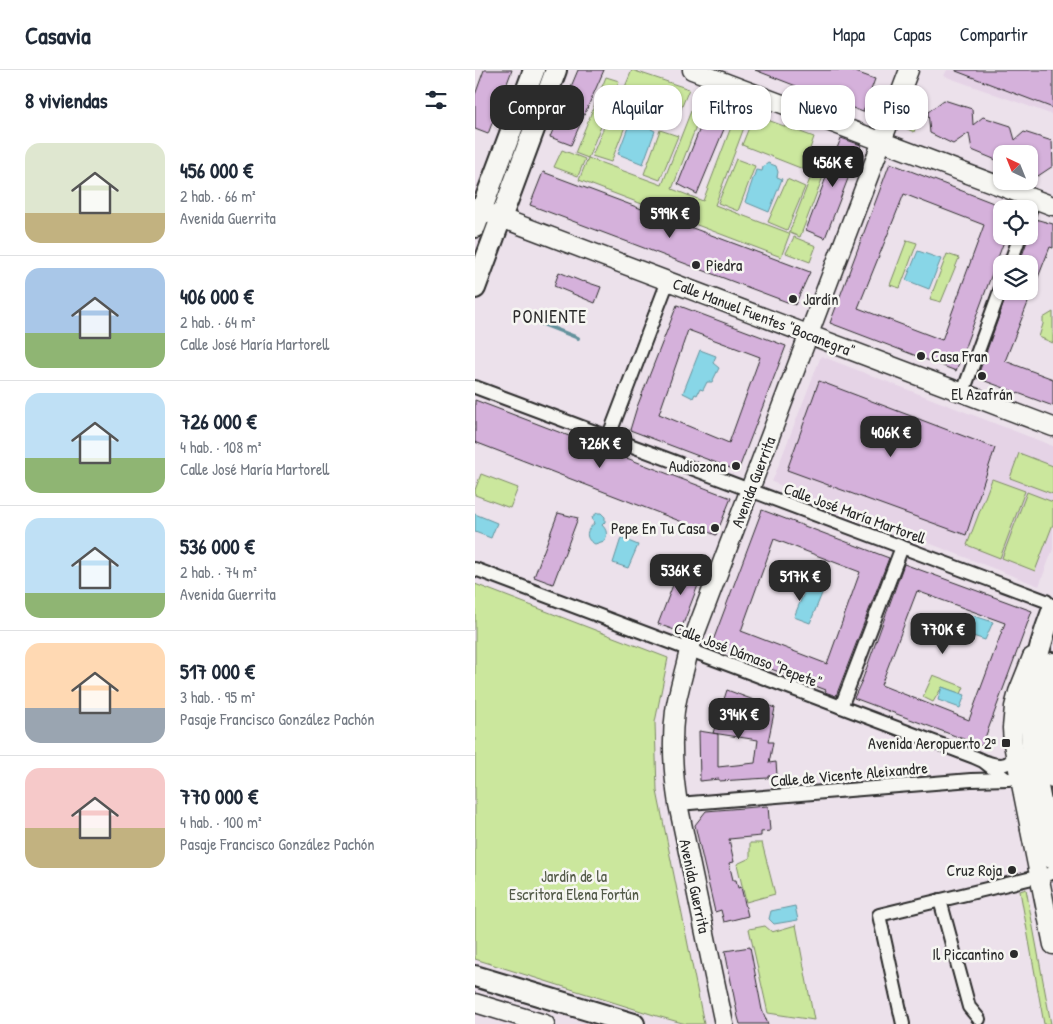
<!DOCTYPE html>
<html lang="es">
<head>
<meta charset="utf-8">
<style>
  :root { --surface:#fff; --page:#f2f2f3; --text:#1f2937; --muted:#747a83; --line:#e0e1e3; --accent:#2b2b2b }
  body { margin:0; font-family:"Patrick Hand",sans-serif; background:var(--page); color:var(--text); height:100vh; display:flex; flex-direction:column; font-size:19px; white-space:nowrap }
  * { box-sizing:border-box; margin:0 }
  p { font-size:16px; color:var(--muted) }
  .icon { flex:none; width:28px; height:28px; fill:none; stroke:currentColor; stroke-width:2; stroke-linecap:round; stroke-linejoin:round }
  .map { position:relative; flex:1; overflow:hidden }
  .sheet { display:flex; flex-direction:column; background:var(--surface); width:475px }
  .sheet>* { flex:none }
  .banner { position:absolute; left:15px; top:15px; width:475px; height:45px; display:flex; gap:10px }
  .needle { width:32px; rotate:317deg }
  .tools { position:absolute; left:518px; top:75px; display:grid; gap:10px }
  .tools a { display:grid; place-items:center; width:45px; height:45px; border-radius:10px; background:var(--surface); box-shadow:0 1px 4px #0004; font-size:25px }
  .price { position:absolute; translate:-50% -42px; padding:0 11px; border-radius:10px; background:var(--accent); color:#fff; font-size:16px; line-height:32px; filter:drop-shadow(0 1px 2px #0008) }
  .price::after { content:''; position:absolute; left:50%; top:30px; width:15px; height:11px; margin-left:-8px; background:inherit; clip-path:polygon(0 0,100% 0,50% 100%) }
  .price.selected { background:#222; color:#fff }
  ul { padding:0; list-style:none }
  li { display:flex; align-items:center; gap:15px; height:125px; padding:0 25px }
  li+li { border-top:1px solid var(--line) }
  li span { display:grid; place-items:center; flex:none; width:140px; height:100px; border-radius:15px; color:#555 }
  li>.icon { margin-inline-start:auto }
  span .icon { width:60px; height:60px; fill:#fffc; stroke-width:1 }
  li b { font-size:21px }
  h2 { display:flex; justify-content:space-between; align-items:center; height:60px; padding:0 25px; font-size:21px }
  .chip { padding:0 18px; border-radius:15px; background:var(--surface); box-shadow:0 1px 4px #0004; font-size:18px; line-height:45px }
  .chip.selected { background:var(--accent); color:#fff }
  header { display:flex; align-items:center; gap:30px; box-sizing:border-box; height:70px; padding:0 25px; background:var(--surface); border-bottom:1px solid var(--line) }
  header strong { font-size:24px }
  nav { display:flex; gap:28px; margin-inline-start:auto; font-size:18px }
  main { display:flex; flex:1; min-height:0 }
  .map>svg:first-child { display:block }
  .built { fill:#e5d3e6 }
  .green { fill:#cbe79d; stroke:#7b8964 }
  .water { fill:#88d6e7; stroke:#63929c }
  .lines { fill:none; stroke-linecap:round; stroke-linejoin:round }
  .stream { stroke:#63929c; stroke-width:4 }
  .building { fill:#d5b1db; stroke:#2b2b2b; fill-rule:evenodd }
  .street-casing { stroke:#2b2b2b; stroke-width:16 }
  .secondary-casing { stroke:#2b2b2b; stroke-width:21 }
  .primary-casing { stroke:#2b2b2b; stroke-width:24 }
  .street { stroke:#f6f6f2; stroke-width:12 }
  .secondary { stroke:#f6f6f2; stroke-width:18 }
  .primary { stroke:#f6f6f2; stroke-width:20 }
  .poi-dot { fill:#2b2b2b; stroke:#f6f6f2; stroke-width:2 }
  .labels { text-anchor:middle; stroke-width:5; stroke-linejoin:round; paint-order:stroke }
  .poi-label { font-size:16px; fill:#2b2b2b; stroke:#f6f6f2; text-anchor:end }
  .street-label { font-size:16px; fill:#2b2b2b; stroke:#f6f6f2 }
  .park-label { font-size:16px; fill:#535a48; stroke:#f6f6f2 }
  .neighbourhood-label { font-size:18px; letter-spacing:1px; fill:#2b2b2b; stroke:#f6f6f2 }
</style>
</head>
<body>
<header>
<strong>Casavia</strong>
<nav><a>Mapa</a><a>Capas</a><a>Compartir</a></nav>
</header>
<main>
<section class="sheet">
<h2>8 viviendas<svg class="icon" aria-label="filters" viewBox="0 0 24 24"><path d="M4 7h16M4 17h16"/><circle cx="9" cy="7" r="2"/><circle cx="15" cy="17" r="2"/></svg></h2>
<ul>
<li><span style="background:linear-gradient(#dfe7d0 70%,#c2b280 0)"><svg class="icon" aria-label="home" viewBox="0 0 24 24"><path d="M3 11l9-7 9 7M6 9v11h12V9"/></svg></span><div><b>456 000 €</b><p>2 hab. · 66 m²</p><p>Avenida Guerrita</p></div></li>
<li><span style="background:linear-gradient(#a9c7e8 65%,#8fb573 0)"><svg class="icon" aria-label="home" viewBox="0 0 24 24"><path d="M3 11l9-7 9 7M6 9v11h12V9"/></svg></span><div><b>406 000 €</b><p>2 hab. · 64 m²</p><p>Calle José María Martorell</p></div></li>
<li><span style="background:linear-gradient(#bfe0f5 65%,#8fb573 0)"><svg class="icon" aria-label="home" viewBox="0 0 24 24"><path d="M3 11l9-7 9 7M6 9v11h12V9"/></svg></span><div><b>726 000 €</b><p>4 hab. · 108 m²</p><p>Calle José María Martorell</p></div></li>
<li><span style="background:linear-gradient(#bfe0f5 75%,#8fb573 0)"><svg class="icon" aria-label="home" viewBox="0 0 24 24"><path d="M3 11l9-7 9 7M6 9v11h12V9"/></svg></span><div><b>536 000 €</b><p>2 hab. · 74 m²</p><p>Avenida Guerrita</p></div></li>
<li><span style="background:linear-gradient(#ffd9b3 65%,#9aa5b1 0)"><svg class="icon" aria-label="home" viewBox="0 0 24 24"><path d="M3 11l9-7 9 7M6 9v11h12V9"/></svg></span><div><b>517 000 €</b><p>3 hab. · 95 m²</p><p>Pasaje Francisco González Pachón</p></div></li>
<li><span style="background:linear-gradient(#f6c9c9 60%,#c2b280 0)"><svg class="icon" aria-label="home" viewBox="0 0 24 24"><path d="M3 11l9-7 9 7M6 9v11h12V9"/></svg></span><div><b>770 000 €</b><p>4 hab. · 100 m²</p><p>Pasaje Francisco González Pachón</p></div></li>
</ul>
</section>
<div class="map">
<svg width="578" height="954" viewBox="0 0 578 954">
  <rect width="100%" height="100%" fill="#ece1eb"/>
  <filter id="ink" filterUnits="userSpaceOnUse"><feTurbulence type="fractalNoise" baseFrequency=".02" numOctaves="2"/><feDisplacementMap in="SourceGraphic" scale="10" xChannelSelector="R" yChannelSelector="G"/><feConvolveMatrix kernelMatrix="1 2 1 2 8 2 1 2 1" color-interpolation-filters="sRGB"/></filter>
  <g filter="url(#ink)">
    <!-- built -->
    <g class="built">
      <polygon points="472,0 578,0 578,45 469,6"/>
      <polygon points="346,286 578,376 578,479 564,516 297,412"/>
    </g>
    <!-- green -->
    <g class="green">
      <polygon points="157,0 214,19 201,51 145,29"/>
      <polygon points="131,7 144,11 113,88 187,115 216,41 226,44 197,119 228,131 261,44 273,47 240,135 314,163 343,88 354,91 325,167 315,163 306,187 104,110 113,88 100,83"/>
      <polygon points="439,33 449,36 439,62 430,58"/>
      <polygon points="135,42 153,49 136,92 117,86"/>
      <polygon points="279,45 339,67 328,99 267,75"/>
      <polygon points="185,60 203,66 185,110 169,104"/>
      <polygon points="87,80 110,89 103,106 79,97"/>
      <polygon points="261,89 280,96 263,141 243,133"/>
      <polygon points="312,109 330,117 312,160 293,152"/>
      <polygon points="319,167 341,176 335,192 311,183"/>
      <polygon points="432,170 442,173 425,218 415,215"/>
      <polygon points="472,184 484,188 466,232 455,229"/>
      <polygon points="578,242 578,273 564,267 568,254 568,248"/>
      <polygon points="544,383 578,396 578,424 535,408"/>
      <polygon points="6,404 43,418 35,438 0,425 0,420"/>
      <polygon points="517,409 550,421 525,488 492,475"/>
      <polygon points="552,422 578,432 578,454 560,501 527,488"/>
      <polygon points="0,514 193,588 180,652 182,721 229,954 211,954 182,946 0,889"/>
      <polygon points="458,605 489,617 486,624 467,617 458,632 448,627"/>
      <polygon points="275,773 287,773 300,824 271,832 262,794 275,788"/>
      <polygon points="551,819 576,954 569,954 545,821"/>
      <polygon points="321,855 339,950 293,943 274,859 290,856 297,862"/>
    </g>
    <!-- water -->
    <g class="water">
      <polygon points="166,45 173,47 177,52 176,59 180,61 168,94 143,84 155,52 160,53"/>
      <polygon points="293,93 301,96 303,102 302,107 307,109 294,142 270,132 281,100 287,101 288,97"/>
      <polygon points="443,181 466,189 454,219 431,210"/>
      <polygon points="225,280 241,286 238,293 244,298 237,312 232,312 228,320 225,319 222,325 220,324 218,328 208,323"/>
      <path d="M 122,443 L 126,443 L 130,447 L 130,452 L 127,455 C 132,460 133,465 129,471 L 120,474 C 110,470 110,460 119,454 L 117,447 Z"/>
      <polygon points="0,444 22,453 16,468 0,462"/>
      <polygon points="146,468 163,475 153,498 138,493"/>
      <polygon points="332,515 348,521 335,553 319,547"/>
      <polygon points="493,544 518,552 510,570 486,562"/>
      <polygon points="467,617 490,625 485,638 463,630"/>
      <polygon points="320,836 323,850 299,854 294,849 296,841"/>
    </g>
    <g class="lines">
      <!-- stream -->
      <polyline class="stream" points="57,250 103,268"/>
    </g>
    <!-- building -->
    <g class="building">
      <polygon points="9,0 37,0 13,64 0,59 0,25"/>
      <polygon points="103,0 129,0 96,75 75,67"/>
      <polygon points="280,0 375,0 400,9 388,42"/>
      <polygon points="481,0 578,0 578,38 481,1"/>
      <polygon points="238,25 259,35 222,124 203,114"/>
      <polygon points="469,30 497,39 498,55 508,47 536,56 540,70 549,62 577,71 578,96 563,106 554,101 554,84 526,84 526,92 497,80 494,63 478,74 455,63 453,42"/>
      <polygon points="366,68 386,75 350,168 331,160"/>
      <path d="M 415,93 L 526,136 L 526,166 L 531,166 L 481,301 L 355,253 ZM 429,124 L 509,155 L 467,270 L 383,238 Z"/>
      <polygon points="68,102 335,202 320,235 55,135"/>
      <polygon points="560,149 578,154 578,178 575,177 530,291 578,309 578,336 502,308 533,221 554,221 554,194 544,194"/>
      <polygon points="84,202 108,212 108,211 126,217 120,233 79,216"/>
      <path d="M 202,235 L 311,276 L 263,401 L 155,360 L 162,337 ZM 213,260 L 285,287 L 254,373 L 184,344 Z"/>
      <polygon points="344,311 520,378 491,465 312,400"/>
      <polygon points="0,330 256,428 241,465 0,372"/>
      <path d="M 287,440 L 414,488 L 361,626 L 350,622 L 351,620 L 236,576 ZM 299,469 L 385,502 L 352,594 L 266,561 Z"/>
      <polygon points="83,443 103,448 78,514 59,507"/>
      <polygon points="208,489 230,497 205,562 183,554"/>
      <path d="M 429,494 L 557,541 L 507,676 L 379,628 L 388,608 ZM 442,521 L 530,553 L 494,650 L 406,615 Z"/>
      <polygon points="252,620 300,638 293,672 298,672 294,693 301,692 302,705 293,706 293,708 244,711 244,709 225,711 224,661 243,664 243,697 280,693 283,670 238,663"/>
      <polygon points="293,736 295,761 286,762 286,766 254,769 259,792 254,793 258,810 261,810 263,818 266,817 273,846 249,852 246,840 240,842 220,755 231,741"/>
      <polygon points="275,877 287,940 293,954 265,954 263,947 250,881"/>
    </g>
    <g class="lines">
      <!-- street casing -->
      <g class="street-casing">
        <g id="street">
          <polyline points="554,143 559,129"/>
          <polyline points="535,194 545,166"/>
          <polyline points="0,317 571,531 578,538"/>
          <polyline points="488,322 526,218"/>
          <polyline points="133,368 193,211"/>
          <polyline points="0,499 499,687 508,691 530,708"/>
          <polyline points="366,637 427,477"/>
          <path d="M 511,692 C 523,696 534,698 540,684"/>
          <polyline points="203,734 496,710 534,709"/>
          <polyline points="465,830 494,937 504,949"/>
          <polyline points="428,954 404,845 578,803"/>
        </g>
      </g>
      <!-- secondary casing -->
      <g class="secondary-casing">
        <g id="secondary">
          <polyline points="217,0 578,136"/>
          <polyline points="0,138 578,357"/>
          <path d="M 557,587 L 543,622 L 539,637 L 537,658 L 538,674 L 555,759 C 560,767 565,774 575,776"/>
          <polyline points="555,760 578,875"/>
          <polyline points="0,933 70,954"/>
          <path d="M 249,954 L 203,734 C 198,703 196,672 200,641 C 203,620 210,600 214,580 L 434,0"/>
        </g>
      </g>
      <!-- primary casing -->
      <g class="primary-casing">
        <g id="primary">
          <polyline points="0,157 59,0"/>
          <polyline points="0,218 81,0"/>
          <path d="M 578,539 C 569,562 562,585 558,610 C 549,669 566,731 578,789"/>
          <path d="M 578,593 C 570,632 572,668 578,707"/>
          <polyline points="0,906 159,954"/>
        </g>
      </g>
      <!-- street -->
      <use href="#street" class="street"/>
      <!-- secondary -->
      <use href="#secondary" class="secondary"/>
      <!-- primary -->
      <use href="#primary" class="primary"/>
    </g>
  </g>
  <!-- markers -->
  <g class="poi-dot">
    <circle cx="221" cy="195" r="5"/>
    <circle cx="318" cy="229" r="5"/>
    <circle cx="446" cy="286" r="5"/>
    <circle cx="507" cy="306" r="5"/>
    <circle cx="261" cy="396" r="5"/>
    <circle cx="240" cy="458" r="5"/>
    <rect x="526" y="668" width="10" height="10" rx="2.5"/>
    <circle cx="537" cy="800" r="5"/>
    <circle cx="539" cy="884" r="5"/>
  </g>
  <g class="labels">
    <!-- poi labels -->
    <g class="poi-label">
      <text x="231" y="201" text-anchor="start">Piedra</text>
      <text x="328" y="235" text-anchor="start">Jardín</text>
      <text x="456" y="292" text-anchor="start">Casa Fran</text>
      <text x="507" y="330" text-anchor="middle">El Azafrán</text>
      <text x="251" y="402">Audiozona</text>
      <text x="230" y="464">Pepe En Tu Casa</text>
      <text x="521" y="679">Avenida Aeropuerto 2ª</text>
      <text x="527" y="806">Cruz Roja</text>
      <text x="529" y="890">Il Piccantino</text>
    </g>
    <!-- street labels -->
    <g class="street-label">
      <text transform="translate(289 247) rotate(21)" y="6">Calle Manuel Fuentes "Bocanegra"</text>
      <text transform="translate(278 412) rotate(-69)" y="6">Avenida Guerrita</text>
      <text transform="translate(380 443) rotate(20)" y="6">Calle José María Martorell</text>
      <text transform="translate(273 585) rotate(21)" y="6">Calle José Dámaso "Pepete"</text>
      <text transform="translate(374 704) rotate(-5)" y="6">Calle de Vicente Aleixandre</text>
      <text transform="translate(220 816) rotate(78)" y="6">Avenida Guerrita</text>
    </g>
    <!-- park labels -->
    <g class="park-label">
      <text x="99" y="812">Jardín de la<tspan x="99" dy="18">Escritora Elena Fortún</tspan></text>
    </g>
    <!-- neighbourhood labels -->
    <g class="neighbourhood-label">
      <text x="75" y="253">PONIENTE</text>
    </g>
  </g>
</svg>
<div class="tools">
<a><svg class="needle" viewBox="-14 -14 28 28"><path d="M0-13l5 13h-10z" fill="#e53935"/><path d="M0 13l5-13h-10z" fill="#747a83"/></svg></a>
<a><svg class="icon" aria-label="locate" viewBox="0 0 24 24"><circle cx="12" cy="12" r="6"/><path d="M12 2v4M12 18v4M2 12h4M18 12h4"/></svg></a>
<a><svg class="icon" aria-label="layers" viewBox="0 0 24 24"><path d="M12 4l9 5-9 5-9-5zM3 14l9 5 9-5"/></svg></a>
</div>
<b class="price selected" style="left:358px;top:118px">456K €</b>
<b class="price" style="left:195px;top:169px">599K €</b>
<b class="price" style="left:416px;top:388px">406K €</b>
<b class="price" style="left:125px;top:399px">726K €</b>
<b class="price" style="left:206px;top:526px">536K €</b>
<b class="price" style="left:325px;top:532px">517K €</b>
<b class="price" style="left:468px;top:585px">770K €</b>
<b class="price" style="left:264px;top:670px">394K €</b>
<div class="banner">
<a class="chip selected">Comprar</a>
<a class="chip">Alquilar</a>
<a class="chip">Filtros</a>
<a class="chip">Nuevo</a>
<a class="chip">Piso</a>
</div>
</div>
</main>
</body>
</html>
